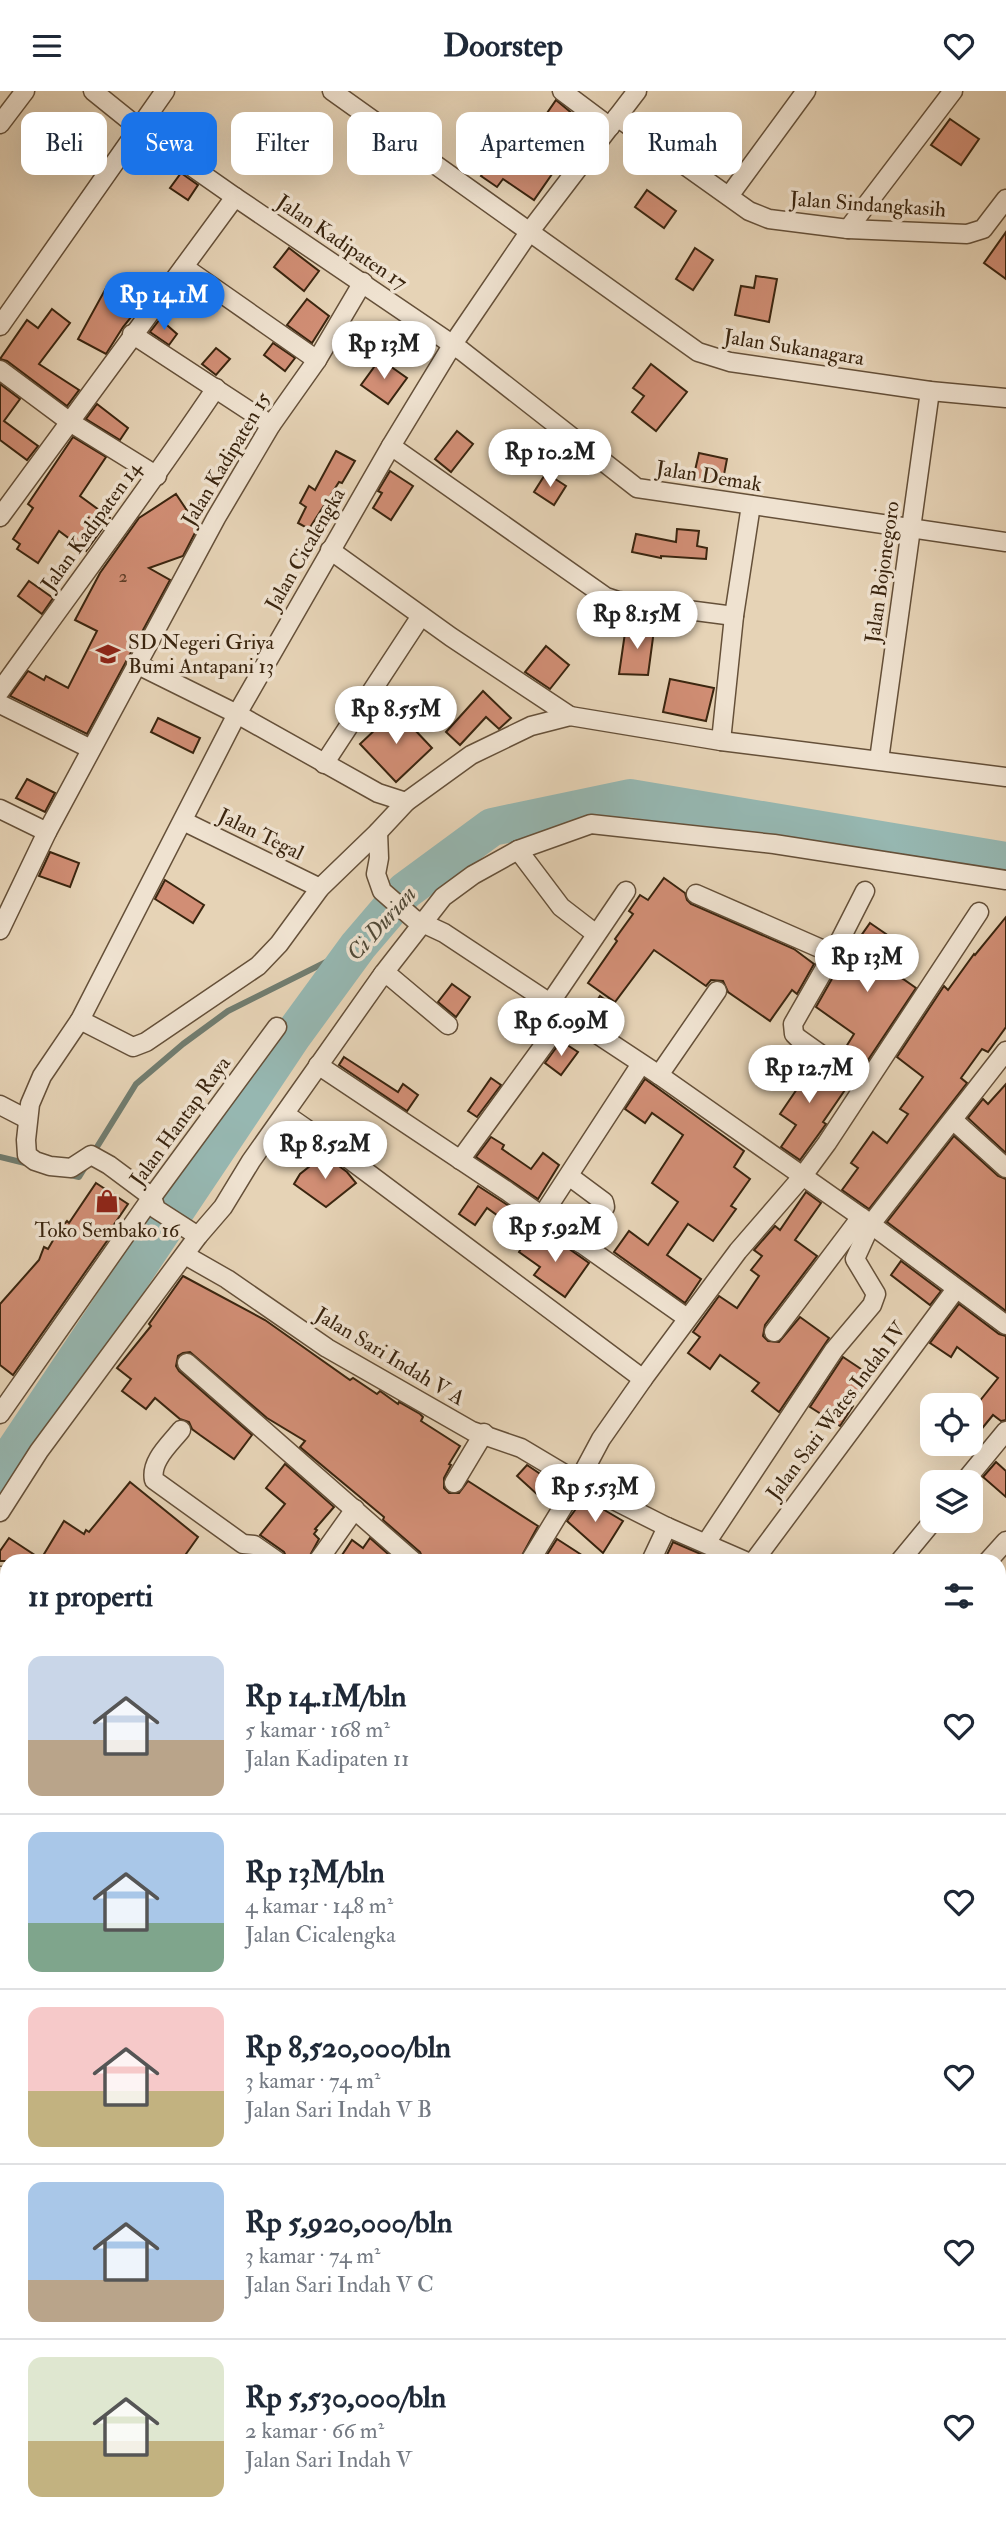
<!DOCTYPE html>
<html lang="id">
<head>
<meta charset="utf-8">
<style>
  :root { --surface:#fff; --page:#f6f6f7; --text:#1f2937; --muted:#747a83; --line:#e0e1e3; --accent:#1a73e8 }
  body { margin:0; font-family:"IM FELL Double Pica",serif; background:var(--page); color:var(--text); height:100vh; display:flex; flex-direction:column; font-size:26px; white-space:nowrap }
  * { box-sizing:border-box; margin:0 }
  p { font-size:23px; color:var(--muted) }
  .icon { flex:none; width:38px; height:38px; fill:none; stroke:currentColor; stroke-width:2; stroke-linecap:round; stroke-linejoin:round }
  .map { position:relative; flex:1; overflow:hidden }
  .drawer { position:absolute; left:0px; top:1463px; width:1006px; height:975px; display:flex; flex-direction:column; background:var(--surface); border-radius:21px 21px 0 0; box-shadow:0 7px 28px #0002 }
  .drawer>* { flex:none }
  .banner { position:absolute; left:21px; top:21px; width:964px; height:63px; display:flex; gap:14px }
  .fabs { position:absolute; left:920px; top:1302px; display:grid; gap:14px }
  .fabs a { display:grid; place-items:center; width:63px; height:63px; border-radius:14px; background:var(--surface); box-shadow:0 7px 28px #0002; font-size:35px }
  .price { position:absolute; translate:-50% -60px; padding:0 16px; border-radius:24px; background:#fff; color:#222; font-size:23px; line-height:46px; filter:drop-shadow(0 2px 4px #0008) }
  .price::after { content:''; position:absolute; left:50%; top:42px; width:21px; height:16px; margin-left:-10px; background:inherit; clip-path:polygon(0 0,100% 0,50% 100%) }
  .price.on { background:var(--accent); color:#fff }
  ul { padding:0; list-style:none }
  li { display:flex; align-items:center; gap:21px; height:175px; padding:0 28px }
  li+li { border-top:2px solid var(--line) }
  li span { display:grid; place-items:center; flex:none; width:196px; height:140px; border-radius:14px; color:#555 }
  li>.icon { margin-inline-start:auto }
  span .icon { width:84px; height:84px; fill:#fffc; stroke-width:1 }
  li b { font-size:30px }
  h2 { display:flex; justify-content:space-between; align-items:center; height:84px; padding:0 28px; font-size:30px }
  .chip { padding:0 24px; border-radius:14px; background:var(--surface); box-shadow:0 7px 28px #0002; font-size:24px; line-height:63px }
  .chip.on { background:var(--accent); color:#fff }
  header { display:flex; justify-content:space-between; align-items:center; height:91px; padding:0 28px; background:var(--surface); font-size:32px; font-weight:700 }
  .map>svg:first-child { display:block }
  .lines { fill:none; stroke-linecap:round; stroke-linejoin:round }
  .stream { stroke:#717d70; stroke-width:6 }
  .river { stroke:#96b7b1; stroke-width:38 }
  .building { fill:#d18e75; stroke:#3a250f; stroke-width:2 }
  .minor-casing { stroke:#655039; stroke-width:21 }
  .tertiary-casing { stroke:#655039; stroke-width:24 }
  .minor { stroke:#efe2d0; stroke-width:18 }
  .tertiary { stroke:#efe2d0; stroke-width:21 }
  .labels { text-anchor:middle; stroke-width:7; stroke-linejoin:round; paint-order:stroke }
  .number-label { font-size:18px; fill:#603f28 }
  .street-label { font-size:21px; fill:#3a250f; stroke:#efe2d0 }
  .poi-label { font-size:21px; fill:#3a250f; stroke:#efe2d0; text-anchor:start }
  .water-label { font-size:23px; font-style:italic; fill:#514a38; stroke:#efe2d0 }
</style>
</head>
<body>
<header><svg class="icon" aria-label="menu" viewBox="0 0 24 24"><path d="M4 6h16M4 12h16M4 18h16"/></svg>Doorstep<svg class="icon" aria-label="heart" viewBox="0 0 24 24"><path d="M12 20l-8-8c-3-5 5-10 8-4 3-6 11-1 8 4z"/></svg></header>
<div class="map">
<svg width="1006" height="2437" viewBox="0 0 1006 2437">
  <rect width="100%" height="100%" fill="#e6d3b6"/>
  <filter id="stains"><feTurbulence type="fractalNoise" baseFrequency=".00286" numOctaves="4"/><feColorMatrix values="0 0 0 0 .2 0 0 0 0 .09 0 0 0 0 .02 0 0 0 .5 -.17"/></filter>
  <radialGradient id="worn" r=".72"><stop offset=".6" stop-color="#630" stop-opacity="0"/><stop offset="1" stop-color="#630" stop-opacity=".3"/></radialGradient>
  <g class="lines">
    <!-- stream -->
    <g class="stream">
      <polyline points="92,1064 136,993 183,953 228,920 358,855"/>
      <polyline points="0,1066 29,1073"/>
      <polyline points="66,1083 79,1086 87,1073"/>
    </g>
    <!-- river -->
    <polyline class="river" points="0,1382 293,944 358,855 405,800 492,736 630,707 1006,770"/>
  </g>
  <!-- building -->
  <g class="building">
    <polygon points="556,9 574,24 569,32 578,38 565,58 568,60 534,109 503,88 497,96 481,85 521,28 536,38"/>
    <polygon points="950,28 979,48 961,74 931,54"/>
    <polygon points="181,82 198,94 188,109 170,97"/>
    <polygon points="647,99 676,120 664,137 635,116"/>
    <polygon points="1006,141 1006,188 984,172"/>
    <polygon points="289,157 319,180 304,200 274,176"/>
    <polygon points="695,157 713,169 693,199 676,188"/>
    <polygon points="756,185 777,188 769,231 735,224 741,195 754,197"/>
    <polygon points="106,197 140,215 123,236 106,263 78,248"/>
    <polygon points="307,208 329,225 312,252 287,234"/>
    <polygon points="52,218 70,232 39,273 79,299 67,315 7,270 0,268 27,229 38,237"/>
    <polygon points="160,228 177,243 169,254 150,241"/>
    <polygon points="273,252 295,267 285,280 264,264"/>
    <polygon points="216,257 230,268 216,284 202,273"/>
    <polygon points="380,268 407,287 388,313 361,294"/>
    <polygon points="651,273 687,301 656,340 632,321 644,305 633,297"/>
    <polygon points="0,293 20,308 4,330 38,355 27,369 0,349"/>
    <polygon points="97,313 128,337 120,349 86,328"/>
    <polygon points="457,340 473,353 451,381 435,368"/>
    <polygon points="73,346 106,366 80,405 110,427 86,460 59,440 38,472 17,458 20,453 13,448 33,417 28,413"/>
    <polygon points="336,360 355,370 342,392 339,391 309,438 298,432 306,416 300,412 309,395 315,399"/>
    <polygon points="699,362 727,368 722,394 693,388"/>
    <polygon points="390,380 413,395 391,429 373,417 382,402 378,400"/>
    <polygon points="546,382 566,395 554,414 534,401"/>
    <polygon points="176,403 198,436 183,465 149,477 170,489 87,643 10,605 28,580 44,589 46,585 68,597 97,540 75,529 100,482 139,427"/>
    <polygon points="677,438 699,440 697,455 707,457 706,468 661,465 661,467 632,461 636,443 676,451"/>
    <polygon points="29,490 53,507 42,523 18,505"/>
    <polygon points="626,535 654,539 648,584 619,583"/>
    <polygon points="546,555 569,574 550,598 525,581"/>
    <polygon points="670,588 714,597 706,630 663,621"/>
    <polygon points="483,600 511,627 499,638 486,626 460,654 446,641"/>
    <polygon points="396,619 432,657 396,691 360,653"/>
    <polygon points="158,627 200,647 193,662 151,641"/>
    <polygon points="27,688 55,702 45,721 16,707"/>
    <polygon points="50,761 79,772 70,796 39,785"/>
    <polygon points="664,787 685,802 687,809 691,813 794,858 814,873 797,903 792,899 770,930 728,901 723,890 711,889 706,895 654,859 615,911 588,892 617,850 615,848 633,823 629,820 640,804 648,809"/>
    <polygon points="165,789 204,814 193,832 155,808"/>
    <polygon points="1006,826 1006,936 988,961 982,958 961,987 967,992 869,1118 842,1099 858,1077 851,1072 873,1041 887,1052 908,1023 900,1018 923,986 897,966 944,895 948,899 974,863 975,864"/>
    <polygon points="870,832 905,856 889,878 916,897 862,978 841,964 854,943 816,916 837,879"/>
    <polygon points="452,893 470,906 456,926 438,911"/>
    <polygon points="600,905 615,916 602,933 588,923"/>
    <polygon points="561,950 578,961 561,984 545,972"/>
    <polygon points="801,964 847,996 823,1031 826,1033 800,1069 781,1056 796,1034 780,1023 799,995 786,986"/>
    <polygon points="344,966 398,1001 403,993 418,1004 407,1020 339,974"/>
    <polygon points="491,987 501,994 477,1026 468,1020"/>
    <polygon points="645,988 744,1060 734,1076 750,1088 731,1115 736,1118 713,1150 688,1133 667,1164 701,1188 685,1212 614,1161 629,1140 648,1154 678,1111 652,1092 683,1044 652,1022 645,1032 625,1018"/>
    <polygon points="1006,993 1006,1062 968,1027 983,1008 988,1013"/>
    <polygon points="954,1045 998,1085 1006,1088 1006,1220 887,1131"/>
    <polygon points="491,1046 504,1054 502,1058 531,1078 543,1062 559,1074 538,1108 476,1066"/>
    <polygon points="324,1064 347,1081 356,1092 326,1116 294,1093 300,1083"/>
    <polygon points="96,1092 128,1113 111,1138 114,1140 13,1284 0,1274 0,1213 39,1169 44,1156 48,1158 59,1139 67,1130 69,1132"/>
    <polygon points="478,1095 509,1115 501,1127 487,1117 475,1134 459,1123"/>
    <polygon points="806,1101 821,1112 795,1149 817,1165 765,1234 763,1245 768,1250 779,1251 800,1226 829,1247 779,1321 752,1300 759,1292 720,1264 710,1278 688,1262 700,1246 693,1241 719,1205 737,1217 759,1185 751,1179 762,1165 754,1159 775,1135 780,1139"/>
    <polygon points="531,1143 552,1157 558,1150 589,1172 565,1206 534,1184 540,1176 519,1161"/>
    <polygon points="901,1170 941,1200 930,1214 891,1184"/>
    <polygon points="183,1185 265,1229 350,1289 353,1287 377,1303 380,1300 398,1313 399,1311 420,1323 423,1326 421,1330 460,1355 449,1373 451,1374 444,1387 444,1397 449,1402 459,1402 468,1390 538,1435 519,1470 424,1470 420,1461 383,1429 384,1426 300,1356 305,1350 267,1327 190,1261 183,1262 178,1265 176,1275 179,1280 252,1344 234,1368 200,1344 192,1338 189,1331 180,1328 155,1307 146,1318 122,1300 131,1288 117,1277 151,1235 149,1233"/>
    <polygon points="959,1213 999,1243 1006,1245 1006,1329 1001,1330 993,1324 971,1351 971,1321 998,1287 957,1256 951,1266 930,1252"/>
    <polygon points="843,1266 870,1284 850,1313 853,1315 840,1335 810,1316"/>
    <polygon points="996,1371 1006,1380 1006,1406 983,1386"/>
    <polygon points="285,1373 334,1416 315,1438 317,1439 314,1443 319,1448 307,1470 288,1470 284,1461 260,1444 285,1413 266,1397"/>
    <polygon points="527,1374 561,1397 550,1415 517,1385"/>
    <polygon points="130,1391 198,1446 181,1470 0,1470 0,1460 9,1447 41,1468 64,1430 84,1443 86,1439 89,1441"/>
    <polygon points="584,1407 623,1430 603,1462 567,1430"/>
    <polygon points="370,1447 396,1470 332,1470 336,1464 340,1467 352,1449 363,1457"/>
    <polygon points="557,1448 591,1470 543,1470"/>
    <polygon points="673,1451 717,1470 664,1470"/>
  </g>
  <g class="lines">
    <!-- minor casing -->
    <g class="minor-casing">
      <g id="minor">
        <polyline points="93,0 155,50 235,106 462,260 637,397 1006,451"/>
        <polyline points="332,0 698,261 730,271 930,300 1006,307"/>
        <polyline points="562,0 610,36"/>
        <polyline points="617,26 749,120 769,128 848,138 967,143 983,138 1006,108"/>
        <polyline points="0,33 25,0"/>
        <polyline points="729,105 806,0"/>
        <polyline points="848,138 953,0"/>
        <polyline points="184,176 317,269"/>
        <polyline points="0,235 165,0"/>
        <polyline points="132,243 271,334"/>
        <polyline points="0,279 70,331 157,385"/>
        <polyline points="391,355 606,506 618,510 734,525"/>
        <polyline points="0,426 235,106"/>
        <polyline points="330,459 451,546 570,625"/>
        <polyline points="136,573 237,623 378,702 406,711"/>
        <path d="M 0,600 C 72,499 147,400 216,297"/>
        <polyline points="0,613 91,658"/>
        <polyline points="721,650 734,525 751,414"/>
        <polyline points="879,669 930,300"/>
        <polyline points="324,673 421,525"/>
        <polyline points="0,718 47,741"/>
        <polyline points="183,730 320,797"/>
        <polyline points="378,741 379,767 376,783 382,800 414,828 444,842 659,984 861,1126 1006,1234"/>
        <polyline points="518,759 561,816 596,843"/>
        <polyline points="696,803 833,863"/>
        <polyline points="0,839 47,741 216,427 271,334 317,269 363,191"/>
        <polyline points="383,883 392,887 448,934"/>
        <polyline points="550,912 626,800"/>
        <polyline points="80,929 133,956 146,951 258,875 279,853 320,797 378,741 406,711 471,664 531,635 570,625 721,650 1006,686"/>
        <polyline points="318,974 507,1100 687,1227"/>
        <polyline points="659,984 717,900"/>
        <polyline points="864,994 798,947 794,943 793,933 833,863 865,800"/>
        <polyline points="0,1014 27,1028"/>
        <polyline points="285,1023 341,1062 643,1288"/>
        <polyline points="953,1029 1006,1077"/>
        <polyline points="460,1069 566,924"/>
        <polyline points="569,1085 604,1111 605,1116 580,1152"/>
        <polyline points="152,1106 109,1074 91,1064 71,1077 50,1075 35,1070 27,1064 26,1049 30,1013 42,985 80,929 237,623 391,355 453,253 530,140 637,0"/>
        <polyline points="152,1106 156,1118 198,1145"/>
        <polyline points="542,1125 641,973"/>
        <polyline points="185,1164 227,1188 327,1257 472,1340 521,1357 578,1391 667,1436 745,1470"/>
        <polyline points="774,1241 861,1126"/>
        <polyline points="187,1272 413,1470"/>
        <polyline points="0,1323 152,1106 277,936"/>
        <path d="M 181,1339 C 170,1353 150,1370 154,1389 L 243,1453 L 254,1454 L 277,1470"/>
        <polyline points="964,1391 1006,1340"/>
        <polyline points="454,1392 484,1342"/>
        <polyline points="0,1421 39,1360 198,1145 223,1116 251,1070 383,883 443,806 473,784 518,759 591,733 774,753 1006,789"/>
        <polyline points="706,1452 834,1259 872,1214 876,1203 855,1168 871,1133 1006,960"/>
        <polyline points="318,1470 355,1418"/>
        <polyline points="530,1470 578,1391 601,1348 643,1288 738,1160 802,1086 827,1052 979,821"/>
        <polyline points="651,1470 667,1436"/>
        <polyline points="754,1470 956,1198"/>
        <polyline points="900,1470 933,1430"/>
        <polyline points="988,1470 1006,1450"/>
        <polyline points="0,1485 7,1486"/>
        <polyline points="999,1582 1006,1585"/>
        <polyline points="0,1593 7,1582"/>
        <polyline points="999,1641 1006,1633"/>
        <polyline points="0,1723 7,1711"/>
        <polyline points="0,1885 7,1883"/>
        <polyline points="999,1926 1006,1918"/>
        <polyline points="999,1938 1006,1943"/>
        <polyline points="0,1978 7,1981"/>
        <polyline points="999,2055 1006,2047"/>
        <polyline points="0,2108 7,2111"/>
        <polyline points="0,2283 7,2291"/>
        <polyline points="999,2425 1006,2416"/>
        <polyline points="86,2431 91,2437"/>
        <polyline points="321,2431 326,2437"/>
        <polyline points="433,2431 439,2437"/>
        <polyline points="900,2431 909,2437"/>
        <polyline points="416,2437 422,2431"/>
        <polyline points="798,2437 802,2431"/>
      </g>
    </g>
    <!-- tertiary casing -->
    <g class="tertiary-casing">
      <g id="tertiary">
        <polyline points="999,2281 1006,2286"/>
        <polyline points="245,2437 250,2431"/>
      </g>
    </g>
    <!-- minor -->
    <use href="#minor" class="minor"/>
    <!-- tertiary -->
    <use href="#tertiary" class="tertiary"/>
  </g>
  <!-- icons -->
  <defs>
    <g id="school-bare" transform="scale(1.89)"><path d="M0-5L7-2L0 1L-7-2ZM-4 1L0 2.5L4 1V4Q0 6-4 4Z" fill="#8f2418" stroke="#efe2d0" stroke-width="2.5" paint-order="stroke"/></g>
    <g id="shop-bare" transform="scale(1.89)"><path d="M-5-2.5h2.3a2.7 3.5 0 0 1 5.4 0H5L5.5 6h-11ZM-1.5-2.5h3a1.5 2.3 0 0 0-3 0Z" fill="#8f2418" stroke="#efe2d0" stroke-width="2.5" paint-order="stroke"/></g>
  </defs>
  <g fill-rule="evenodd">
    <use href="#school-bare" x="108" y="563"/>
    <use href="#shop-bare" x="107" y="1110"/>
  </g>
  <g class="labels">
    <!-- number labels -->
    <g class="number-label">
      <text x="123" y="491">2</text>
    </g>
    <!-- street labels -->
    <g class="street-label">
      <text transform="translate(868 113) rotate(4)" y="7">Jalan Sindangkasih</text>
      <text transform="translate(342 151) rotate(34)" y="7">Jalan Kadipaten 17</text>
      <text transform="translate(794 256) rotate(9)" y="7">Jalan Sukanagara</text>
      <text transform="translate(226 368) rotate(-59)" y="7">Jalan Kadipaten 15</text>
      <text transform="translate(709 385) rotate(9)" y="7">Jalan Demak</text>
      <text transform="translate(91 435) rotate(-54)" y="7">Jalan Kadipaten 14</text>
      <text transform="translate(305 458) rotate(-60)" y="7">Jalan Cicalengka</text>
      <text transform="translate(882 481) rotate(-82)" y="7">Jalan Bojonegoro</text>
      <text transform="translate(261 743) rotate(26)" y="7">Jalan Tegal</text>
      <text transform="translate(180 1030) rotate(-54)" y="7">Jalan Hantap Raya</text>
      <text transform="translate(390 1265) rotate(31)" y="7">Jalan Sari Indah V A</text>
      <text transform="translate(836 1320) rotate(-53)" y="7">Jalan Sari Wates Indah IV</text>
    </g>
    <!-- poi labels -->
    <g class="poi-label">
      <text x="128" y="558">SD Negeri Griya<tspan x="128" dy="24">Bumi Antapani 13</tspan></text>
      <text x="107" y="1146" text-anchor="middle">Toko Sembako 16</text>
    </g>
    <!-- water labels -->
    <g class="water-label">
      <text transform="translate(381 832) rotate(-48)" y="8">Ci Durian</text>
    </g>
  </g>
  <rect width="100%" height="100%" filter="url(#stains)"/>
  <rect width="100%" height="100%" fill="url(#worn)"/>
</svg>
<div class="fabs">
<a><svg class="icon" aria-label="locate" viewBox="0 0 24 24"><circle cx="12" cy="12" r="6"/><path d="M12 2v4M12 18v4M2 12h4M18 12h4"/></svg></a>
<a><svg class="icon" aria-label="layers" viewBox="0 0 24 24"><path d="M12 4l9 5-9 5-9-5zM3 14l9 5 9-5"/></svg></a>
</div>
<b class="price on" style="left:164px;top:241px">Rp 14.1M</b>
<b class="price" style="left:384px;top:290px">Rp 13M</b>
<b class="price" style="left:550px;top:398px">Rp 10.2M</b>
<b class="price" style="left:637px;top:560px">Rp 8.15M</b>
<b class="price" style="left:396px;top:655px">Rp 8.55M</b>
<b class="price" style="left:867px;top:903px">Rp 13M</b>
<b class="price" style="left:561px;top:967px">Rp 6.09M</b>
<b class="price" style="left:809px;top:1014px">Rp 12.7M</b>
<b class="price" style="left:325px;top:1090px">Rp 8.52M</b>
<b class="price" style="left:555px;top:1173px">Rp 5.92M</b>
<b class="price" style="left:595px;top:1433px">Rp 5.53M</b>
<div class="banner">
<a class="chip">Beli</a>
<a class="chip on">Sewa</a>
<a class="chip">Filter</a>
<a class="chip">Baru</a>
<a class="chip">Apartemen</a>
<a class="chip">Rumah</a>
</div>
<section class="drawer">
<h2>11 properti<svg class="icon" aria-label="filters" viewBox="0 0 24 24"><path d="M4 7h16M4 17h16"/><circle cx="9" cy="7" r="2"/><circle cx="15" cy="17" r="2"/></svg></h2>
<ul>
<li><span style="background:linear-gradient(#c9d6e8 60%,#b9a48a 0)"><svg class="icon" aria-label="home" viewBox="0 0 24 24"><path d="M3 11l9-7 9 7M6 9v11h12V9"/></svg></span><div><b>Rp 14.1M/bln</b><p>5 kamar · 168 m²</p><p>Jalan Kadipaten 11</p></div><svg class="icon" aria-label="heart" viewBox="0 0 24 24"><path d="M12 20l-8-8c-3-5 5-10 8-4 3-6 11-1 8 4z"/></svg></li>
<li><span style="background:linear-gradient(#a9c7e8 65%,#7fa58c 0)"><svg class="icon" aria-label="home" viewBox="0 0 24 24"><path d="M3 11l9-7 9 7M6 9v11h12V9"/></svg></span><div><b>Rp 13M/bln</b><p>4 kamar · 148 m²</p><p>Jalan Cicalengka</p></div><svg class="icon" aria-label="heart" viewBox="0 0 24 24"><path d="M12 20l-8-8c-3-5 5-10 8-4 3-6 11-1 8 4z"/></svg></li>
<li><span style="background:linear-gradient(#f6c9c9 60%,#c2b280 0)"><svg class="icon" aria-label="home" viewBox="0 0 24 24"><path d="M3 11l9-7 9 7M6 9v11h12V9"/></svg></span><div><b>Rp 8,520,000/bln</b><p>3 kamar · 74 m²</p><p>Jalan Sari Indah V B</p></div><svg class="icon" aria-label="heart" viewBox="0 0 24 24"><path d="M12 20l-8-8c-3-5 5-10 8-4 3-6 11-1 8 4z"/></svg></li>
<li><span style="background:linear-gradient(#a9c7e8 70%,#b9a48a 0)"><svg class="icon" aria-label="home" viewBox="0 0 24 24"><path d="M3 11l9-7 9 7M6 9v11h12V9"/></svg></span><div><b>Rp 5,920,000/bln</b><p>3 kamar · 74 m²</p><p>Jalan Sari Indah V C</p></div><svg class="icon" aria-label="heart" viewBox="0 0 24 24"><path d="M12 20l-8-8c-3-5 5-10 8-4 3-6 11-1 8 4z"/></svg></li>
<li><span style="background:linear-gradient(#dfe7d0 60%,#c2b280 0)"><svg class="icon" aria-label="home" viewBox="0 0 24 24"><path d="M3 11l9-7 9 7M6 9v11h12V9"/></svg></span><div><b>Rp 5,530,000/bln</b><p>2 kamar · 66 m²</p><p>Jalan Sari Indah V</p></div><svg class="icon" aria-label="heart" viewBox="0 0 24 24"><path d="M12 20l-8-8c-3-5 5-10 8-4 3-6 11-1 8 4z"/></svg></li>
</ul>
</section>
</div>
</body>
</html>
